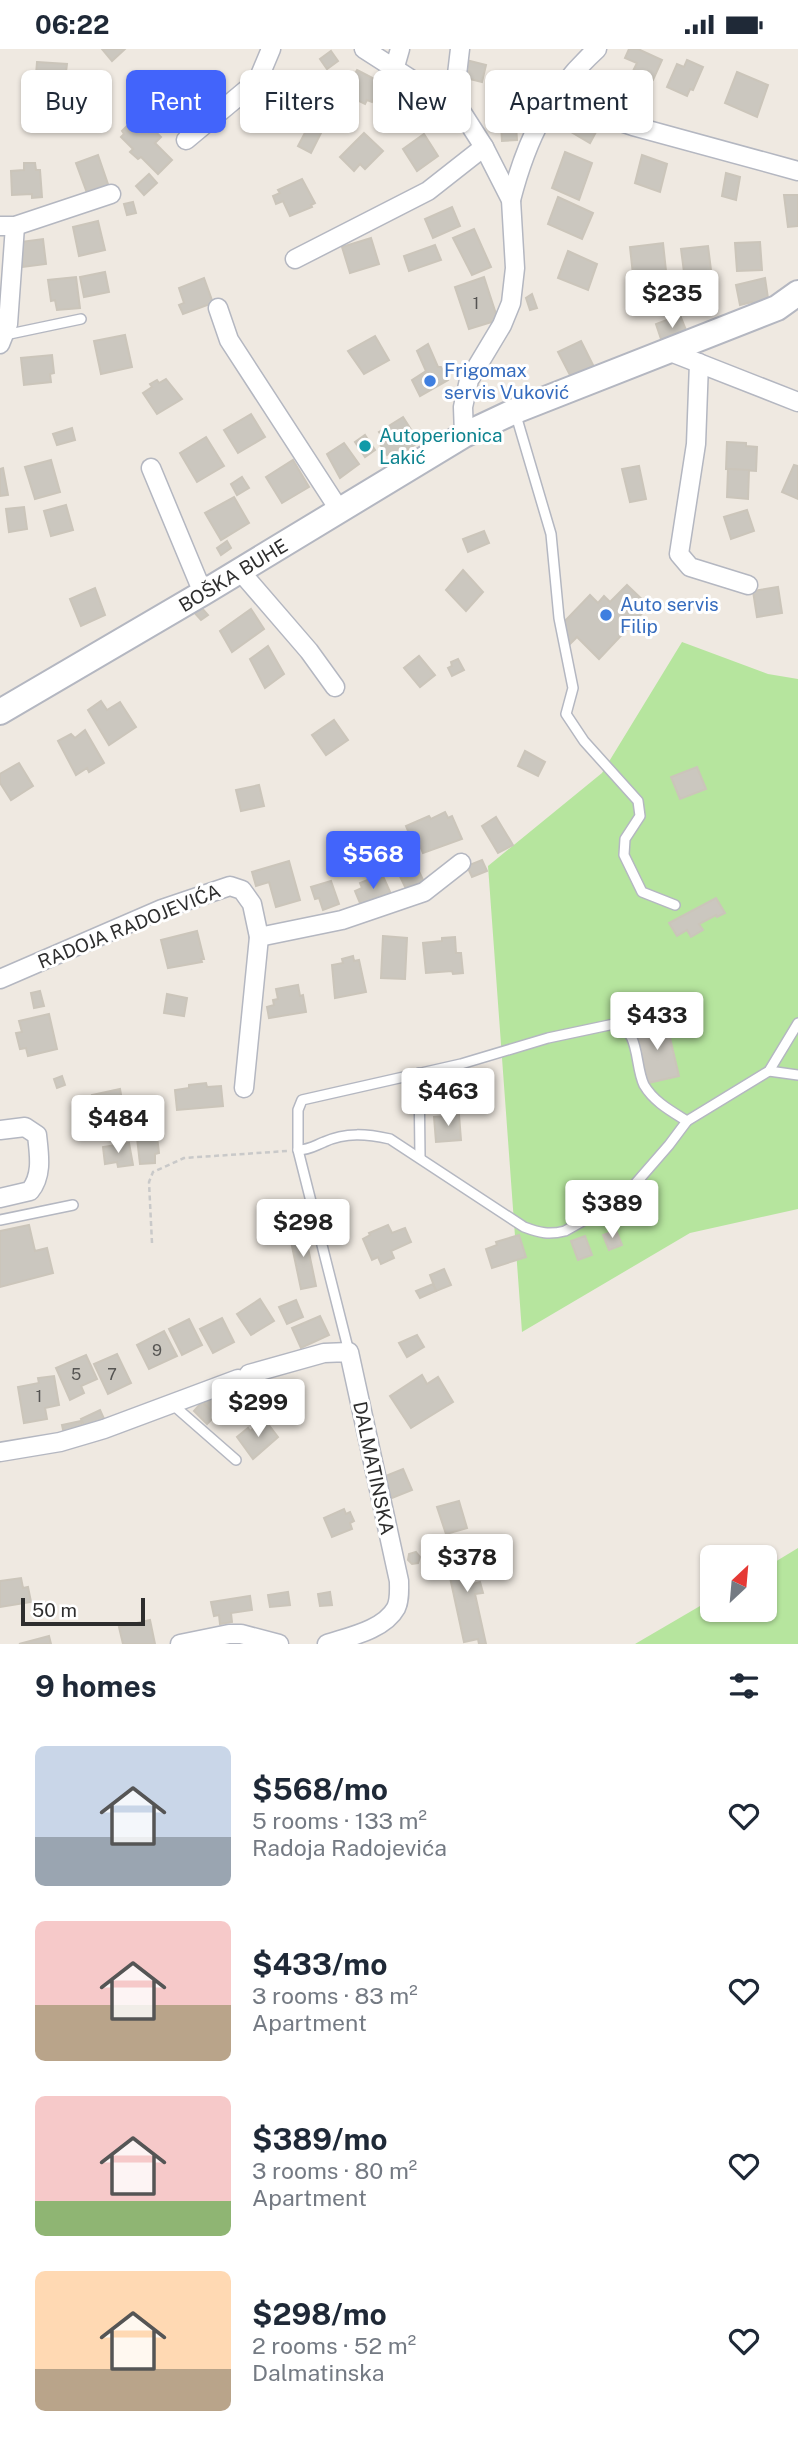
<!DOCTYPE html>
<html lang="en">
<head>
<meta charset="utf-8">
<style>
  :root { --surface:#fff; --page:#f2f2f3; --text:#1f2937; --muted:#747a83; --accent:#4264fb }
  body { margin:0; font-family:"Public Sans",sans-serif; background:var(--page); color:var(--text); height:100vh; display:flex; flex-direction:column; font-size:26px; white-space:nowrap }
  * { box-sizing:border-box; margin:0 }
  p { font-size:23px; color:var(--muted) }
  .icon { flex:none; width:38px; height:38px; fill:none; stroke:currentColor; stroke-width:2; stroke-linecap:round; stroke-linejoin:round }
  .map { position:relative; height:1595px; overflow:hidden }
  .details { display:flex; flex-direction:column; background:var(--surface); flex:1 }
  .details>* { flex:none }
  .banner { position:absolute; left:21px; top:21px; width:756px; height:63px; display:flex; gap:14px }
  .needle { width:46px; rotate:26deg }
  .tools { position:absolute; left:700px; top:1496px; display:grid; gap:14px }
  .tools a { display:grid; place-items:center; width:77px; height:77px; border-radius:10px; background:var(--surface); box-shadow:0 2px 5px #0004; font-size:35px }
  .scale { position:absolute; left:21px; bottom:18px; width:124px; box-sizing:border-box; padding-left:7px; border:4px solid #2e2e2e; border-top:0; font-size:19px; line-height:24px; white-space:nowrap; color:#2e2e2e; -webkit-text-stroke:5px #fff; paint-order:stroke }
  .price { position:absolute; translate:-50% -60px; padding:0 16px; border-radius:7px; background:#fff; color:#222; font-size:23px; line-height:46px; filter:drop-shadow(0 2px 4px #0008) }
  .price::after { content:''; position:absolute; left:50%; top:42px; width:21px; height:16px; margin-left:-10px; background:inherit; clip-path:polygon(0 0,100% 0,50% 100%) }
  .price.active { background:var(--accent); color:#fff }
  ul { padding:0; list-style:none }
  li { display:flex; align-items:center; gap:21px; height:175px; padding:0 35px }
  li span { display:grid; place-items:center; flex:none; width:196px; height:140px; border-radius:10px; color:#555 }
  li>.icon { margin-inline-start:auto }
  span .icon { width:84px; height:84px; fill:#fffc; stroke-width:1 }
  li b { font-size:30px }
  h2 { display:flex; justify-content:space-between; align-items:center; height:84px; padding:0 35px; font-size:30px }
  .chip { padding:0 24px; border-radius:10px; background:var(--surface); box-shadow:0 2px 5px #0004; font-size:24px; line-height:63px }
  .chip.active { background:var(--accent); color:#fff }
  .status { display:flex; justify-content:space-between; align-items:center; height:49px; padding:0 35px; background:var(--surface); direction:ltr }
  .status svg { height:19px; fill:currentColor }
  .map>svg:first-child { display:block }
  .green { fill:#b6e59e }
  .building { fill:#cbc7bf; stroke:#cbc5ba; stroke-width:2 }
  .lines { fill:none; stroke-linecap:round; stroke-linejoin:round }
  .lane-casing { stroke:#b4b7c1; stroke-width:12 }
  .street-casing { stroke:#b4b7c1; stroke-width:21 }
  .secondary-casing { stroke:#b4b7c1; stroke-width:28 }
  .path { stroke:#c9c9c9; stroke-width:2.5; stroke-dasharray:5 3.5; stroke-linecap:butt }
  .lane { stroke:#fff; stroke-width:9 }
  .street { stroke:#fff; stroke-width:18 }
  .secondary { stroke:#fff; stroke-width:24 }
  .shop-dot { fill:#3f7fe0; stroke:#fff; stroke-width:2.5 }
  .culture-dot { fill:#0f9aa8; stroke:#fff; stroke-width:2.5 }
  .labels { text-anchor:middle; stroke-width:6; stroke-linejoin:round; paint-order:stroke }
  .number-label { font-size:16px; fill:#555452 }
  .shop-label { font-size:19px; fill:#366cbe; stroke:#fff; text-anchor:start }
  .culture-label { font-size:19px; fill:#0d838f; stroke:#fff; text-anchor:start }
  .street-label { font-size:19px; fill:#2e2e2e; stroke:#fff }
</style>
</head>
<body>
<div class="status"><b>06:22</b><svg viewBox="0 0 49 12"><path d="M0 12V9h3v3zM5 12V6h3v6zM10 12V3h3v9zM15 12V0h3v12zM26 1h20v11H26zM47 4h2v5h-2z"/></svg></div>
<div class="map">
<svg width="798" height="1595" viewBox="0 0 798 1595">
  <rect width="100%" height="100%" fill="#efe9e1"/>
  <!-- green -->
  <g class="green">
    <polygon points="682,593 768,625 798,630 798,1160 690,1184 522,1283 488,817 602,724"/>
    <polygon points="798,1499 798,1595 635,1595 712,1550 712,1561 765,1561 765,1519"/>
  </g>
  <!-- building -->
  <g class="building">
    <polygon points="102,0 125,0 112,12"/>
    <polygon points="629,0 638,0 662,11 653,31 633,22 637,14 625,9"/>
    <polygon points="331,2 338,12 327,20 320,10"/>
    <polygon points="466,11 486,16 482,33 462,28"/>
    <polygon points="687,11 703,18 693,41 690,40 687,47 667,38 677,15 684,18"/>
    <polygon points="37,13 67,15 63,47 28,45 29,25 36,26"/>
    <polygon points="357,21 382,34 372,53 367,51 365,55 345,45"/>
    <polygon points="737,23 768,36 757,68 725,54"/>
    <polygon points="541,26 547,35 536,43 531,34"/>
    <polygon points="291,34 311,44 304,58 296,54 294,59 290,58 288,61 280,57"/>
    <polygon points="606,37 637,51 633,60 627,57 622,69 591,55 597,43 602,45"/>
    <polygon points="137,72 149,83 153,80 161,88 155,94 172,111 158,125 141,108 138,110 130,103 133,100 121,88 124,85 122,82 130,74 133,76"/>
    <polygon points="577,73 596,83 590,94 571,83"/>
    <polygon points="501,75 516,76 517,91 502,92"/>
    <polygon points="309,76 322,82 311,104 298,97"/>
    <polygon points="364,84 383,102 365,120 360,115 354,122 340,108"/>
    <polygon points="424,85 438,107 417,122 403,100"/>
    <polygon points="565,103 592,114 579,151 552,139"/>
    <polygon points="98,106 111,144 90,152 76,114"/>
    <polygon points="642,106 667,115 660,143 635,134"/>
    <polygon points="24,114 35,114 36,121 40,121 42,148 32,149 32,145 12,146 11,122 24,121"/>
    <polygon points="726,124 740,128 736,151 722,147"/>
    <polygon points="149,125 157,134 144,146 136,137"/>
    <polygon points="302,130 315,154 311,156 312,158 290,167 283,152 276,155 273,147 280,144 278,141"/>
    <polygon points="784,146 798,146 798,177 788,178"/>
    <polygon points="558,148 593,164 582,190 548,175"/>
    <polygon points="133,153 136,164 127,166 124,155"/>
    <polygon points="452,158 460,177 433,189 425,170"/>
    <polygon points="98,172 105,201 79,207 73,178"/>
    <polygon points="474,180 491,218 472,226 453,189"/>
    <polygon points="371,189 379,215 350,224 342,198"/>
    <polygon points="43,190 46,215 23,218 20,193"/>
    <polygon points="760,193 762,221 737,222 735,194"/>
    <polygon points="663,194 666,222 633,226 630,198"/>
    <polygon points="435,196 441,211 409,222 404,207"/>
    <polygon points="708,197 712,229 685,231 681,200"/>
    <polygon points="568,202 597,215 588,241 558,229"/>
    <polygon points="105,223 109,243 84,248 80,228"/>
    <polygon points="76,228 80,259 57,261 55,251 51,252 48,231"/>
    <polygon points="484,228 498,271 469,280 455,238"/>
    <polygon points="204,229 213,254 183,265 179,256 184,254 179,239"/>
    <polygon points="765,229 769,256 755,259 752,253 740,256 736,236"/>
    <polygon points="532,245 537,259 530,261 526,249"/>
    <polygon points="680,266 688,286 663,296 656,275"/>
    <polygon points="125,286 132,318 101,325 94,292"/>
    <polygon points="375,287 389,311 364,325 348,302"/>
    <polygon points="581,292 594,318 571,328 558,303"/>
    <polygon points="428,295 438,318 441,318 448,331 420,347 412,331 426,322 417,302"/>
    <polygon points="52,306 54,324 50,325 51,333 24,336 21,309"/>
    <polygon points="166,330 182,350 157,365 143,344 152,338 150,335 157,331 159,334"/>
    <polygon points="251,365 265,388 238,404 224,381"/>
    <polygon points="403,368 419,393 396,408 393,403 387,406 380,395 385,392 379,383"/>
    <polygon points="72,379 75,391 57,396 53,385"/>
    <polygon points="365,386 375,401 365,408 355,393"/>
    <polygon points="206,388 224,417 197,433 180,404"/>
    <polygon points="727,393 746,394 746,397 757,398 756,422 726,420"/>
    <polygon points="344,394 359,415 340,429 327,405"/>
    <polygon points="51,411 60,443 35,450 25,418"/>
    <polygon points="293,411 309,438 282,454 266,428"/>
    <polygon points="794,416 798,417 798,450 782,443"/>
    <polygon points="639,417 646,450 630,453 622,420"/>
    <polygon points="3,419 8,446 0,447 0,420"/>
    <polygon points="728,420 749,421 748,450 727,448"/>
    <polygon points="242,428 249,439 237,446 231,435"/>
    <polygon points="234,448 249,474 221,491 205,464"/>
    <polygon points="66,456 73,481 51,487 44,462"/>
    <polygon points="24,458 27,480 9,483 6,460"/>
    <polygon points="747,461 754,482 731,490 724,468"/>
    <polygon points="484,482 489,494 468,503 463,490"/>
    <polygon points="227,492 231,499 221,506 217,499"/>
    <polygon points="463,521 483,543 466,562 446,541"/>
    <polygon points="627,536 649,557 599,610 577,588 567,598 562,575 590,546 598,554 604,547 610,553"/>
    <polygon points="778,538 782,564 757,568 753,542"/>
    <polygon points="95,539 105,566 81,577 70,550"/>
    <polygon points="200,557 208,566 201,571 192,561"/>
    <polygon points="251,560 264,580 232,603 220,582"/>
    <polygon points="268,597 284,625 265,639 250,610"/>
    <polygon points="419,607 435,626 420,638 404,619"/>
    <polygon points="458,610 464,621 452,627 448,619 452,617 451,613"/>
    <polygon points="101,652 107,661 120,653 136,678 109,696 88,661"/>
    <polygon points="334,671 348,691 326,706 312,686"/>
    <polygon points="85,681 104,714 89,723 87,719 76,726 58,692 71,685 75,689"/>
    <polygon points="525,702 545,713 538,727 518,717"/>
    <polygon points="19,714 33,737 11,751 0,734 0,725"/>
    <polygon points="697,718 706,740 680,750 671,728"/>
    <polygon points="259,736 264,757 241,762 236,741"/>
    <polygon points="445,763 448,769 452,767 462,790 423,804 420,797 415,799 406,777 429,767 431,770"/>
    <polygon points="496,768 513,796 498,804 482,777"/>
    <polygon points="410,803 424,833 407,842 392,811"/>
    <polygon points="482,811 487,822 472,828 467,817"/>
    <polygon points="289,812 300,851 276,858 269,833 256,837 252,823"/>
    <polygon points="382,825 391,845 362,859 355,842 362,839 360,834"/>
    <polygon points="331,832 339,855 323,861 319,849 315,850 311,838"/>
    <polygon points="716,849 725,864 717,868 716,866 699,875 703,881 691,888 687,881 677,887 669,874"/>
    <polygon points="197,882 204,910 201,910 202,913 168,919 161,891"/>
    <polygon points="383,887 407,889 405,930 381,929"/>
    <polygon points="455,888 456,904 461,904 463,924 453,925 452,922 426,924 423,894 442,892 442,889"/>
    <polygon points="353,907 354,912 359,911 366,943 335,949 332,916 343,914 342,910"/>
    <polygon points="298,936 300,947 303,946 306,963 269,969 267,958 274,956 273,951 278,950 276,940"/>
    <polygon points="40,942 44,957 34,959 31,944"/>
    <polygon points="167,945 187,949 184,967 164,964"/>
    <polygon points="49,965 57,1000 28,1007 26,999 20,1000 16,984 22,983 19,972"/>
    <polygon points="666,972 679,1027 648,1034 635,979"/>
    <polygon points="62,1027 65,1036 57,1039 54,1030"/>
    <polygon points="206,1034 207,1038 221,1037 223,1057 177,1061 175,1041 189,1039 189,1036"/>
    <polygon points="120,1040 124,1062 97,1068 92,1046"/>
    <polygon points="459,1066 461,1091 436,1093 434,1068"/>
    <polygon points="157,1087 159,1104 155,1105 155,1114 140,1115 137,1089"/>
    <polygon points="129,1094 133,1116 118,1118 117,1113 105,1115 103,1098"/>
    <polygon points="29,1176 35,1202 47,1199 53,1224 0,1238 0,1182"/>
    <polygon points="388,1176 392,1184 405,1179 411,1193 391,1202 394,1209 381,1215 378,1208 372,1211 363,1190 370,1186 369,1184"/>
    <polygon points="304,1180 316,1237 301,1240 289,1183"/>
    <polygon points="616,1181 622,1196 609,1201 603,1186"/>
    <polygon points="519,1186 526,1208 492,1219 486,1200 497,1196 496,1193"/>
    <polygon points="585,1187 592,1206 578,1211 571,1192"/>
    <polygon points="444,1220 451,1236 436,1242 430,1226"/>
    <polygon points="433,1235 436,1242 420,1249 416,1242"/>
    <polygon points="260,1250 274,1272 251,1286 237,1265"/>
    <polygon points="296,1251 303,1268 287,1275 279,1258"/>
    <polygon points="320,1267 329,1286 301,1299 292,1279"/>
    <polygon points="222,1269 234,1293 213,1304 200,1280"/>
    <polygon points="189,1270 202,1296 182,1306 169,1280"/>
    <polygon points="164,1282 177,1307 149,1320 137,1296"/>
    <polygon points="417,1286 424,1298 407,1308 399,1294"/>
    <polygon points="117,1305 131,1334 108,1345 94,1315"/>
    <polygon points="86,1306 97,1330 81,1337 84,1344 70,1351 56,1319"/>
    <polygon points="422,1326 427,1335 438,1328 453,1353 411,1379 390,1347"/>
    <polygon points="54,1327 59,1356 45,1359 47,1370 24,1374 18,1338 39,1334 38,1329"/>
    <polygon points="210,1347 227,1363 220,1370 203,1355"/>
    <polygon points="202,1353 216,1366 207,1375 194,1362"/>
    <polygon points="100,1361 105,1372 86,1380 81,1370"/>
    <polygon points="265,1371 278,1388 253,1410 237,1388 248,1379 250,1382"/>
    <polygon points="81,1372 83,1382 64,1385 62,1376"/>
    <polygon points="403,1420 412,1441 392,1449 383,1428"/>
    <polygon points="459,1452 467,1479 446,1485 437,1458"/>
    <polygon points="344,1460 346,1465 350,1463 354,1472 350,1474 352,1480 332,1488 324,1469"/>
    <polygon points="416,1503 420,1508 418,1514 412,1515 408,1511 409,1505"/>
    <polygon points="480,1503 484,1521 471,1524 473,1535 480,1533 483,1544 475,1545 486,1595 479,1595 478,1590 464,1593 446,1510"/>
    <polygon points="21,1529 23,1539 28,1538 31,1553 0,1558 0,1532"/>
    <polygon points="288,1543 290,1556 270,1558 268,1546"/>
    <polygon points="330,1543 332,1556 320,1557 318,1545"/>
    <polygon points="250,1547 252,1561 231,1564 232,1573 220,1575 219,1566 214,1567 211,1553"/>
    <polygon points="150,1571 155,1595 123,1595 119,1578"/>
    <polygon points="49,1587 51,1595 19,1595"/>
  </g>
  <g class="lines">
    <!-- lane casing -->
    <g class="lane-casing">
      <g id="lane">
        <polyline points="5,286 81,270"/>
        <polyline points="515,363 551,485 559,569 573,639 566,665 584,692 638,752 640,767 625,790 624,806 642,843 675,856"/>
        <polyline points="769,1022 798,1026"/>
        <polyline points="419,1024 420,1108"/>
        <path d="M 298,1101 C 309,1101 314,1097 324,1093 C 346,1083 367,1085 390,1090 L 524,1178 C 540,1184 549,1186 565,1182 L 622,1150 L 669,1096 L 687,1072 L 769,1022 L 798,974"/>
        <polyline points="0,1171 73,1156"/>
        <path d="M 349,1303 L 298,1101 L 298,1061 L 302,1051 L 461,1015 L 548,989 L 614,975 C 641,980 634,1016 644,1036 C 654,1053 671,1062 687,1072"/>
        <polyline points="172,1355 236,1411"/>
      </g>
    </g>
    <!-- street casing -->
    <g class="street-casing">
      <g id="street">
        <polyline points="364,0 417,34 454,51 484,98 511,151 515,219 511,254 502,276 469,331 463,358 464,386"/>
        <polyline points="394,21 400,0"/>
        <polyline points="553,50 633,77 798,122"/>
        <polyline points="454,51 460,0"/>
        <polyline points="186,91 258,31 271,0"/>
        <path d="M 511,151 C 527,89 549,44 597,0"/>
        <polyline points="0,177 15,177 111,145"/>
        <polyline points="295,210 428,142 484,98"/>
        <polyline points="218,259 229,291 340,462"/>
        <polyline points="0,295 8,275 15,177"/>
        <polyline points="668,302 798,353"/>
        <polyline points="699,314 696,395 679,505 690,518 748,536"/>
        <polyline points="151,419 203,544"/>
        <polyline points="240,522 309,602 335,638"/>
        <polyline points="0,930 162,860 230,837 242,841 252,855 259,888 342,871 424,843 461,814"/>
        <polyline points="244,1039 259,888"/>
        <path d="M 0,1081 L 25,1078 L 37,1086 C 39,1105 43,1126 30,1142 L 0,1149"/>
        <path d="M 249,1325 L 324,1304 L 349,1303 L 399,1532 C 399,1541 400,1551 396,1559 C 384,1581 348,1588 327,1595"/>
        <polyline points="0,1403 60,1393 104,1380 238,1330"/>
        <polyline points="180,1595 229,1585 241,1585 279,1595"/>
      </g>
    </g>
    <!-- secondary casing -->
    <g class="secondary-casing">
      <polyline id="secondary" points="0,663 203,544 464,386 515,362 777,259 798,244"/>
    </g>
    <!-- path -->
    <polyline class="path" points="152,1194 149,1133 153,1123 184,1109 287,1102"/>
    <!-- lane -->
    <use href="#lane" class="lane"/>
    <!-- street -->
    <use href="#street" class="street"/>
    <!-- secondary -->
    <use href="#secondary" class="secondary"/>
  </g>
  <!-- markers -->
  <g class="shop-dot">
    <circle cx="430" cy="332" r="7"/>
    <circle cx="606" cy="566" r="7"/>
  </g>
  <circle class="culture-dot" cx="365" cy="397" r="7"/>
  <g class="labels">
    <!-- number labels -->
    <g class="number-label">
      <text x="476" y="260">1</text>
      <text x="157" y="1307">9</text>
      <text x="76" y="1331">5</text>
      <text x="112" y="1331">7</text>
      <text x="39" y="1353">1</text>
    </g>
    <!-- shop labels -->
    <g class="shop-label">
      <text x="444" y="328">Frigomax<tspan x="444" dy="22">servis Vuković</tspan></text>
      <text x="620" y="562">Auto servis<tspan x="620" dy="22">Filip</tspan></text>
    </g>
    <!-- culture labels -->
    <g class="culture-label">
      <text x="379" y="393">Autoperionica<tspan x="379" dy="22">Lakić</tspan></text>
    </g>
    <!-- street labels -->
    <g class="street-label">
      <text transform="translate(233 526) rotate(-31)" y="7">BOŠKA BUHE</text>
      <text transform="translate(129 877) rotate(-22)" y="7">RADOJA RADOJEVIĆA</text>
      <text transform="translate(374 1419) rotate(78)" y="7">DALMATINSKA</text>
    </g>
  </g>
</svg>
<div class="tools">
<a><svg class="needle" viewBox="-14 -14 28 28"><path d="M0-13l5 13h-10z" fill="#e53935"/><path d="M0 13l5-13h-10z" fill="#747a83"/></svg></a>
</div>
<div class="scale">50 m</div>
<b class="price" style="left:672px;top:281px">$235</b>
<b class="price active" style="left:373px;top:842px">$568</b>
<b class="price" style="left:657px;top:1003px">$433</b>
<b class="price" style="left:448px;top:1079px">$463</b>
<b class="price" style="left:118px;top:1106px">$484</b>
<b class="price" style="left:612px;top:1191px">$389</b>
<b class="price" style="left:303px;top:1210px">$298</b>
<b class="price" style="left:258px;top:1390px">$299</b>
<b class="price" style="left:467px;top:1545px">$378</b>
<div class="banner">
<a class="chip">Buy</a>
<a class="chip active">Rent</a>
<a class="chip">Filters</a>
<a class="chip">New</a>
<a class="chip">Apartment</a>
</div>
</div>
<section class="details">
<h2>9 homes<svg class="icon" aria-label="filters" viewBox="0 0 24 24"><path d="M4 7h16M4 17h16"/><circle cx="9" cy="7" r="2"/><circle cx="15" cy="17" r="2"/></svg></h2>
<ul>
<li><span style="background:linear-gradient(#c9d6e8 65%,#9aa5b1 0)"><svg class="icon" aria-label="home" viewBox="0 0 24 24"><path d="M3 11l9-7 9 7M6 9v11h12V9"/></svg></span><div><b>$568/mo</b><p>5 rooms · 133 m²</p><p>Radoja Radojevića</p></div><svg class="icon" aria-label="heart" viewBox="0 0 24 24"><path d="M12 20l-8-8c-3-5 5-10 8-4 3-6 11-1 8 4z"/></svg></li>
<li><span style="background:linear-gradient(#f6c9c9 60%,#b9a48a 0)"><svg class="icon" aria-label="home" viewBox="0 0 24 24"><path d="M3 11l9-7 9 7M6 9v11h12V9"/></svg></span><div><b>$433/mo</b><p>3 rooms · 83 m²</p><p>Apartment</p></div><svg class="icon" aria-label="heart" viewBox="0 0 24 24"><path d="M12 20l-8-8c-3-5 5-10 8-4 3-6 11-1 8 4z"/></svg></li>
<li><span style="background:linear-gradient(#f6c9c9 75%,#8fb573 0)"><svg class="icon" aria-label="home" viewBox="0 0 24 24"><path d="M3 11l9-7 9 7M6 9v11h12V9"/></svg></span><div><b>$389/mo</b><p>3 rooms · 80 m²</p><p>Apartment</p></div><svg class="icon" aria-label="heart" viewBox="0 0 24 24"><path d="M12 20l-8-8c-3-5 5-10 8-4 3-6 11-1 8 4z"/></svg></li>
<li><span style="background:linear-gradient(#ffd9b3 70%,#b9a48a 0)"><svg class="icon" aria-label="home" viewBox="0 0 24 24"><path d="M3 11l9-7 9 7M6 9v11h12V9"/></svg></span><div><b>$298/mo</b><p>2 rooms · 52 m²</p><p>Dalmatinska</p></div><svg class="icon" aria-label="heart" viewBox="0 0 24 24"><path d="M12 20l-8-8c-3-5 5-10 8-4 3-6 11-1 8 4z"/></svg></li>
</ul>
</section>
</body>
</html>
